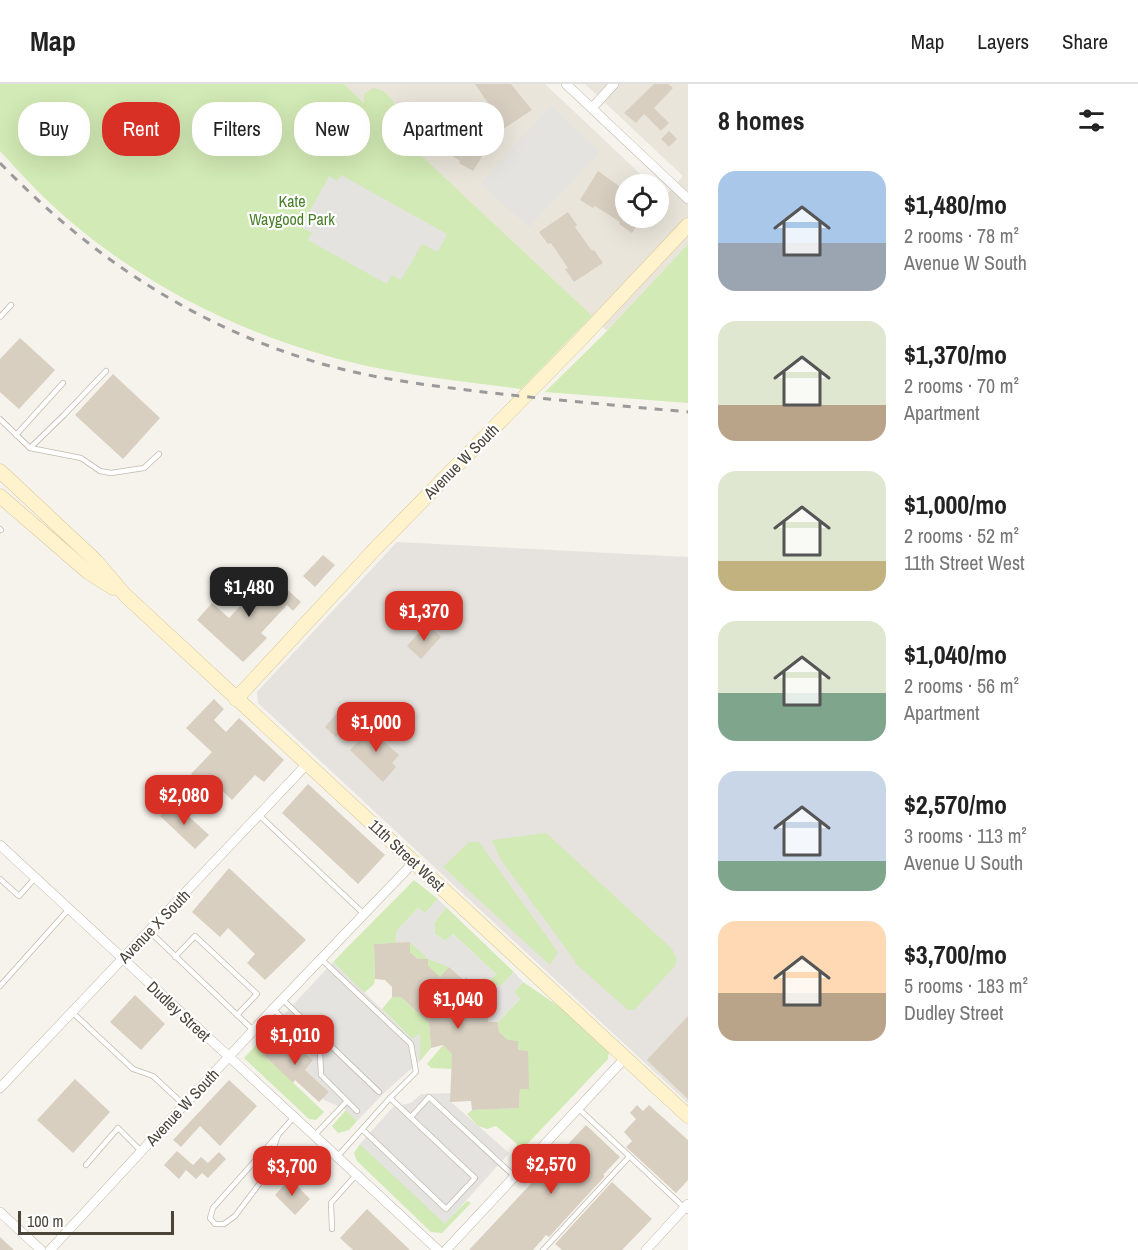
<!DOCTYPE html>
<html lang="en">
<head>
<meta charset="utf-8">
<style>
  :root { --surface:#fff; --page:#f6f6f6; --text:#222; --muted:#767676; --line:#e0e0e0; --accent:#d93025 }
  body { margin:0; font-family:"Archivo Narrow",sans-serif; background:var(--page); color:var(--text); height:100vh; display:flex; flex-direction:column; font-size:22px; white-space:nowrap }
  * { box-sizing:border-box; margin:0 }
  p { font-size:20px; color:var(--muted) }
  .icon { flex:none; width:33px; height:33px; fill:none; stroke:currentColor; stroke-width:2; stroke-linecap:round; stroke-linejoin:round }
  .map { position:relative; flex:1; overflow:hidden }
  .sheet { display:flex; flex-direction:column; background:var(--surface); width:450px }
  .sheet>* { flex:none }
  .hud { position:absolute; left:18px; top:18px; width:570px; height:54px; display:flex; gap:12px }
  .fabs { position:absolute; left:615px; top:90px; display:grid; gap:12px }
  .fabs a { display:grid; place-items:center; width:54px; height:54px; border-radius:50%; background:var(--surface); box-shadow:0 6px 24px #0002; font-size:30px }
  .scale { position:absolute; left:18px; bottom:15px; width:156px; box-sizing:border-box; padding-left:6px; border:3px solid #4b4439; border-top:0; font-size:16px; line-height:21px; white-space:nowrap; color:#4b4439; -webkit-text-stroke:4px #fff; paint-order:stroke }
  .price { position:absolute; translate:-50% -51px; padding:0 14px; border-radius:12px; background:var(--accent); color:#fff; font-size:20px; line-height:39px; filter:drop-shadow(0 2px 3px #0008) }
  .price::after { content:''; position:absolute; left:50%; top:36px; width:18px; height:14px; margin-left:-9px; background:inherit; clip-path:polygon(0 0,100% 0,50% 100%) }
  .price.current { background:#222; color:#fff }
  ul { padding:0; list-style:none }
  li { display:flex; align-items:center; gap:18px; height:150px; padding:0 30px }
  li span { display:grid; place-items:center; flex:none; width:168px; height:120px; border-radius:18px; color:#555 }
  li>.icon { margin-inline-start:auto }
  span .icon { width:72px; height:72px; fill:#fffc; stroke-width:1 }
  li b { font-size:26px }
  h2 { display:flex; justify-content:space-between; align-items:center; height:72px; padding:0 30px; font-size:26px }
  .pill { padding:0 21px; border-radius:24px; background:var(--surface); box-shadow:0 6px 24px #0002; font-size:21px; line-height:54px }
  .pill.current { background:var(--accent); color:#fff }
  header { display:flex; align-items:center; gap:36px; box-sizing:border-box; height:84px; padding:0 30px; background:var(--surface); border-bottom:2px solid var(--line) }
  header strong { font-size:28px }
  nav { display:flex; gap:33px; margin-inline-start:auto; font-size:21px }
  main { display:flex; flex:1; min-height:0 }
  .map>svg:first-child { display:block }
  .residential { fill:#eae5da }
  .industrial { fill:#e6e2dd }
  .green { fill:#d2eab5 }
  .parking { fill:#e5e3e0 }
  .building { fill:#d8cfc1 }
  .lines { fill:none; stroke-linecap:round; stroke-linejoin:round }
  .lane-casing { stroke:#c2bbae; stroke-width:6 }
  .street-casing { stroke:#c2bbae; stroke-width:10 }
  .secondary-casing { stroke:#d6c79b; stroke-width:15 }
  .lane { stroke:#fff; stroke-width:4.5 }
  .street { stroke:#fff; stroke-width:9 }
  .secondary { stroke:#fff3cd; stroke-width:14 }
  .rail { stroke:#9a9a9a; stroke-width:3; stroke-dasharray:8 8; stroke-linecap:butt }
  .labels { text-anchor:middle; stroke-width:4.5; stroke-linejoin:round; paint-order:stroke }
  .park-label { font-size:16px; fill:#4a7f2a; stroke:#fff }
  .street-label { font-size:16px; fill:#4b4439; stroke:#fff }
</style>
</head>
<body>
<header>
<strong>Map</strong>
<nav><a>Map</a><a>Layers</a><a>Share</a></nav>
</header>
<main>
<div class="map">
<svg width="688" height="1166" viewBox="0 0 688 1166">
  <rect width="100%" height="100%" fill="#f6f3ec"/>
  <!-- residential -->
  <polygon class="residential" points="344,0 545,0 651,100 626,100 626,134 658,134 659,107 665,113 683,92 585,0 688,0 688,160 607,247"/>
  <!-- industrial -->
  <polygon class="industrial" points="397,458 688,473 688,1019 258,619 257,608"/>
  <!-- green -->
  <g class="green">
    <path d="M 0,0 L 344,0 L 364,19 L 364,10 L 373,4 L 384,7 L 403,30 L 400,39 L 394,46 L 592,232 L 521,305 C 470,298 418,293 367,282 C 259,258 155,209 71,138 C 45,116 22,91 0,67 Z"/>
    <polygon points="688,160 688,319 545,308 607,247"/>
    <polygon points="546,749 672,865 677,876 675,882 634,926 628,926 575,879 575,877 501,776 492,756"/>
    <polygon points="469,758 479,758 558,868 550,881 443,783"/>
    <polygon points="414,796 438,815 425,829 418,824 397,847 396,859 374,860 375,895 374,900 364,909 333,878"/>
    <polygon points="446,823 514,888 502,901 493,901 489,897 496,890 453,850 445,857 435,850 434,839"/>
    <polygon points="410,858 449,883 440,893 410,868"/>
    <polygon points="523,898 610,957 608,975 513,1075 517,1060 496,1042 487,1045 478,1042 467,1030 472,1026 519,1024 520,1005 529,1005 518,966 499,948 498,938 520,915 514,908"/>
    <polygon points="392,913 401,913 429,939 431,964 420,977 420,950 412,955 382,925"/>
    <polygon points="278,937 287,945 264,971 324,1028 316,1036 309,1035 244,974"/>
    <polygon points="443,961 452,970 452,985 431,984 427,980"/>
    <polygon points="346,1026 357,1037 349,1046 338,1049 332,1042"/>
    <polygon points="360,1060 445,1139 467,1117 471,1119 442,1149 431,1148 357,1077 354,1069"/>
  </g>
  <!-- parking -->
  <g class="parking">
    <polygon points="551,21 600,68 529,143 480,100"/>
    <polygon points="341,91 447,150 438,168 422,160 401,196 392,191 387,200 308,156 312,149 301,143 329,92 337,97"/>
    <polygon points="438,815 446,823 434,839 435,850 445,857 453,850 496,890 489,897 493,901 502,901 514,888 523,898 514,908 520,915 498,938 488,938 488,929 479,928 473,922 466,893 464,896 449,883 428,875 410,858 396,859 397,847 418,824 425,829"/>
    <polygon points="333,878 412,955 420,950 420,977 384,1009 357,1037 346,1026 322,1015 329,1008 305,986 313,976 288,946 278,937"/>
    <polygon points="451,1009 451,1018 509,1069 445,1140 360,1060 393,1023 411,1019 421,1010"/>
  </g>
  <!-- building -->
  <g class="building">
    <polygon points="475,0 511,0 532,26 503,45 494,32 496,31"/>
    <polygon points="654,0 668,0 673,4 654,24 669,39 661,47 644,30 636,39 624,29"/>
    <polygon points="438,25 452,34 451,36 476,52 478,50 491,58 473,87 459,79 460,77 435,61 433,63 420,55"/>
    <polygon points="669,47 677,55 669,63 661,55"/>
    <polygon points="598,87 626,107 626,134 642,134 632,149 619,140 620,138 595,122 593,124 580,116"/>
    <polygon points="568,128 577,141 575,143 592,167 594,166 603,179 574,198 565,185 568,184 551,159 548,160 539,148"/>
    <polygon points="20,254 55,286 19,325 0,308 0,275"/>
    <polygon points="113,290 160,334 123,375 75,331"/>
    <polygon points="323,471 335,481 315,503 303,492"/>
    <polygon points="270,490 301,518 293,527 287,521 261,549 267,554 243,578 197,536 212,519 229,534"/>
    <polygon points="427,540 441,553 421,575 407,562"/>
    <polygon points="214,615 224,625 214,636 226,648 239,634 284,676 264,698 255,691 232,716 213,698 207,704 191,690 212,668 186,644"/>
    <polygon points="339,627 351,638 336,653 325,643"/>
    <polygon points="380,638 389,647 381,655 399,671 392,679 396,683 383,698 350,666 364,651 366,653"/>
    <polygon points="308,700 385,771 358,800 282,729"/>
    <polygon points="173,718 209,751 195,765 160,732"/>
    <polygon points="229,784 306,856 265,896 247,879 255,870 228,844 220,853 192,828"/>
    <polygon points="410,858 410,868 418,875 428,875 428,882 440,893 449,883 464,896 466,893 470,898 473,922 479,928 488,929 488,938 498,938 499,948 508,956 518,957 518,966 528,967 529,1005 520,1005 519,1024 472,1026 471,1017 450,1018 452,970 443,961 431,964 429,939 401,913 392,913 392,903 385,896 375,895 374,860"/>
    <polygon points="135,911 165,940 141,966 110,938"/>
    <polygon points="688,932 688,1015 647,976"/>
    <polygon points="284,949 313,976 305,986 329,1008 319,1018 295,996 293,999 264,971"/>
    <polygon points="75,995 110,1028 73,1069 37,1036"/>
    <polygon points="229,996 257,1022 220,1062 200,1042 181,1063 173,1056"/>
    <polygon points="637,1021 643,1027 649,1021 688,1056 688,1096 676,1109 626,1063 632,1057 624,1048 636,1035 630,1029"/>
    <polygon points="586,1041 620,1073 603,1091 605,1092 549,1153 546,1151 533,1166 469,1166"/>
    <polygon points="177,1067 193,1081 201,1073 208,1079 219,1068 226,1075 208,1094 202,1089 196,1095 186,1086 179,1095 164,1081"/>
    <polygon points="290,1095 310,1115 295,1131 275,1111"/>
    <polygon points="612,1098 652,1135 622,1166 562,1166 555,1160"/>
    <polygon points="367,1125 410,1166 353,1166 340,1154"/>
    <polygon points="0,1153 14,1166 0,1166"/>
  </g>
  <g class="lines">
    <!-- lane casing -->
    <g class="lane-casing">
      <g id="lane">
        <polyline points="0,233 11,221"/>
        <polyline points="0,335 30,364 64,331 106,287"/>
        <polyline points="16,351 63,299"/>
        <polyline points="30,364 81,374 100,387 111,389 144,384 159,370"/>
        <polyline points="0,445 1,446"/>
        <polyline points="259,731 364,830"/>
        <polyline points="0,795 19,812 35,794"/>
        <polyline points="149,847 253,946"/>
        <polyline points="175,873 195,852 257,910 237,931"/>
        <polyline points="321,875 411,960 416,988 390,1014"/>
        <polyline points="0,902 69,825"/>
        <polyline points="282,915 379,1008"/>
        <polyline points="273,925 320,968 321,991 357,1027"/>
        <polyline points="72,928 133,985 153,992 184,1021"/>
        <polyline points="578,1024 688,1127"/>
        <polyline points="411,1033 429,1013 514,1092"/>
        <polyline points="278,1051 263,1095 235,1132 224,1140 215,1140 210,1134 213,1124 278,1051 294,1033"/>
        <polyline points="314,1052 347,1017"/>
        <polyline points="337,1073 390,1014 475,1094 446,1125 362,1045"/>
        <polyline points="86,1081 118,1044 141,1067"/>
        <polyline points="332,1145 331,1119 356,1091"/>
        <polyline points="543,1166 629,1073"/>
      </g>
    </g>
    <!-- street casing -->
    <g class="street-casing">
      <g id="street">
        <polyline points="566,0 688,115"/>
        <polyline points="592,24 614,0"/>
        <polyline points="0,761 438,1166"/>
        <polyline points="0,1004 307,680"/>
        <polyline points="0,1128 41,1166"/>
        <polyline points="50,1166 273,925 414,778"/>
        <polyline points="446,1166 626,973"/>
        <polyline points="646,1166 688,1120"/>
      </g>
    </g>
    <!-- secondary casing -->
    <g class="secondary-casing">
      <g id="secondary">
        <polyline points="0,387 96,477 125,511 688,1032"/>
        <polyline points="0,412 88,488 113,504"/>
        <polyline points="236,615 375,465 580,256 688,141"/>
      </g>
    </g>
    <!-- lane -->
    <use href="#lane" class="lane"/>
    <!-- street -->
    <use href="#street" class="street"/>
    <!-- secondary -->
    <use href="#secondary" class="secondary"/>
    <!-- rail -->
    <path class="rail" d="M 0,79 C 91,173 192,241 319,279 C 367,293 417,300 467,306 C 540,315 614,321 688,328"/>
  </g>
  <g class="labels">
    <!-- park labels -->
    <g class="park-label">
      <text x="292" y="123">Kate<tspan x="292" dy="18">Waygood Park</tspan></text>
    </g>
    <!-- street labels -->
    <g class="street-label">
      <text transform="translate(461 377) rotate(-45)" y="6">Avenue W South</text>
      <text transform="translate(407 771) rotate(43)" y="6">11th Street West</text>
      <text transform="translate(154 842) rotate(-46)" y="6">Avenue X South</text>
      <text transform="translate(179 927) rotate(43)" y="6">Dudley Street</text>
      <text transform="translate(182 1023) rotate(-47)" y="6">Avenue W South</text>
    </g>
  </g>
</svg>
<div class="fabs">
<a><svg class="icon" aria-label="locate" viewBox="0 0 24 24"><circle cx="12" cy="12" r="6"/><path d="M12 2v4M12 18v4M2 12h4M18 12h4"/></svg></a>
</div>
<div class="scale">100 m</div>
<b class="price current" style="left:249px;top:534px">$1,480</b>
<b class="price" style="left:424px;top:558px">$1,370</b>
<b class="price" style="left:376px;top:669px">$1,000</b>
<b class="price" style="left:184px;top:742px">$2,080</b>
<b class="price" style="left:458px;top:946px">$1,040</b>
<b class="price" style="left:295px;top:982px">$1,010</b>
<b class="price" style="left:551px;top:1111px">$2,570</b>
<b class="price" style="left:292px;top:1113px">$3,700</b>
<div class="hud">
<a class="pill">Buy</a>
<a class="pill current">Rent</a>
<a class="pill">Filters</a>
<a class="pill">New</a>
<a class="pill">Apartment</a>
</div>
</div>
<section class="sheet">
<h2>8 homes<svg class="icon" aria-label="filters" viewBox="0 0 24 24"><path d="M4 7h16M4 17h16"/><circle cx="9" cy="7" r="2"/><circle cx="15" cy="17" r="2"/></svg></h2>
<ul>
<li><span style="background:linear-gradient(#a9c7e8 60%,#9aa5b1 0)"><svg class="icon" aria-label="home" viewBox="0 0 24 24"><path d="M3 11l9-7 9 7M6 9v11h12V9"/></svg></span><div><b>$1,480/mo</b><p>2 rooms · 78 m²</p><p>Avenue W South</p></div></li>
<li><span style="background:linear-gradient(#dfe7d0 70%,#b9a48a 0)"><svg class="icon" aria-label="home" viewBox="0 0 24 24"><path d="M3 11l9-7 9 7M6 9v11h12V9"/></svg></span><div><b>$1,370/mo</b><p>2 rooms · 70 m²</p><p>Apartment</p></div></li>
<li><span style="background:linear-gradient(#dfe7d0 75%,#c2b280 0)"><svg class="icon" aria-label="home" viewBox="0 0 24 24"><path d="M3 11l9-7 9 7M6 9v11h12V9"/></svg></span><div><b>$1,000/mo</b><p>2 rooms · 52 m²</p><p>11th Street West</p></div></li>
<li><span style="background:linear-gradient(#dfe7d0 60%,#7fa58c 0)"><svg class="icon" aria-label="home" viewBox="0 0 24 24"><path d="M3 11l9-7 9 7M6 9v11h12V9"/></svg></span><div><b>$1,040/mo</b><p>2 rooms · 56 m²</p><p>Apartment</p></div></li>
<li><span style="background:linear-gradient(#c9d6e8 75%,#7fa58c 0)"><svg class="icon" aria-label="home" viewBox="0 0 24 24"><path d="M3 11l9-7 9 7M6 9v11h12V9"/></svg></span><div><b>$2,570/mo</b><p>3 rooms · 113 m²</p><p>Avenue U South</p></div></li>
<li><span style="background:linear-gradient(#ffd9b3 60%,#b9a48a 0)"><svg class="icon" aria-label="home" viewBox="0 0 24 24"><path d="M3 11l9-7 9 7M6 9v11h12V9"/></svg></span><div><b>$3,700/mo</b><p>5 rooms · 183 m²</p><p>Dudley Street</p></div></li>
</ul>
</section>
</main>
</body>
</html>
